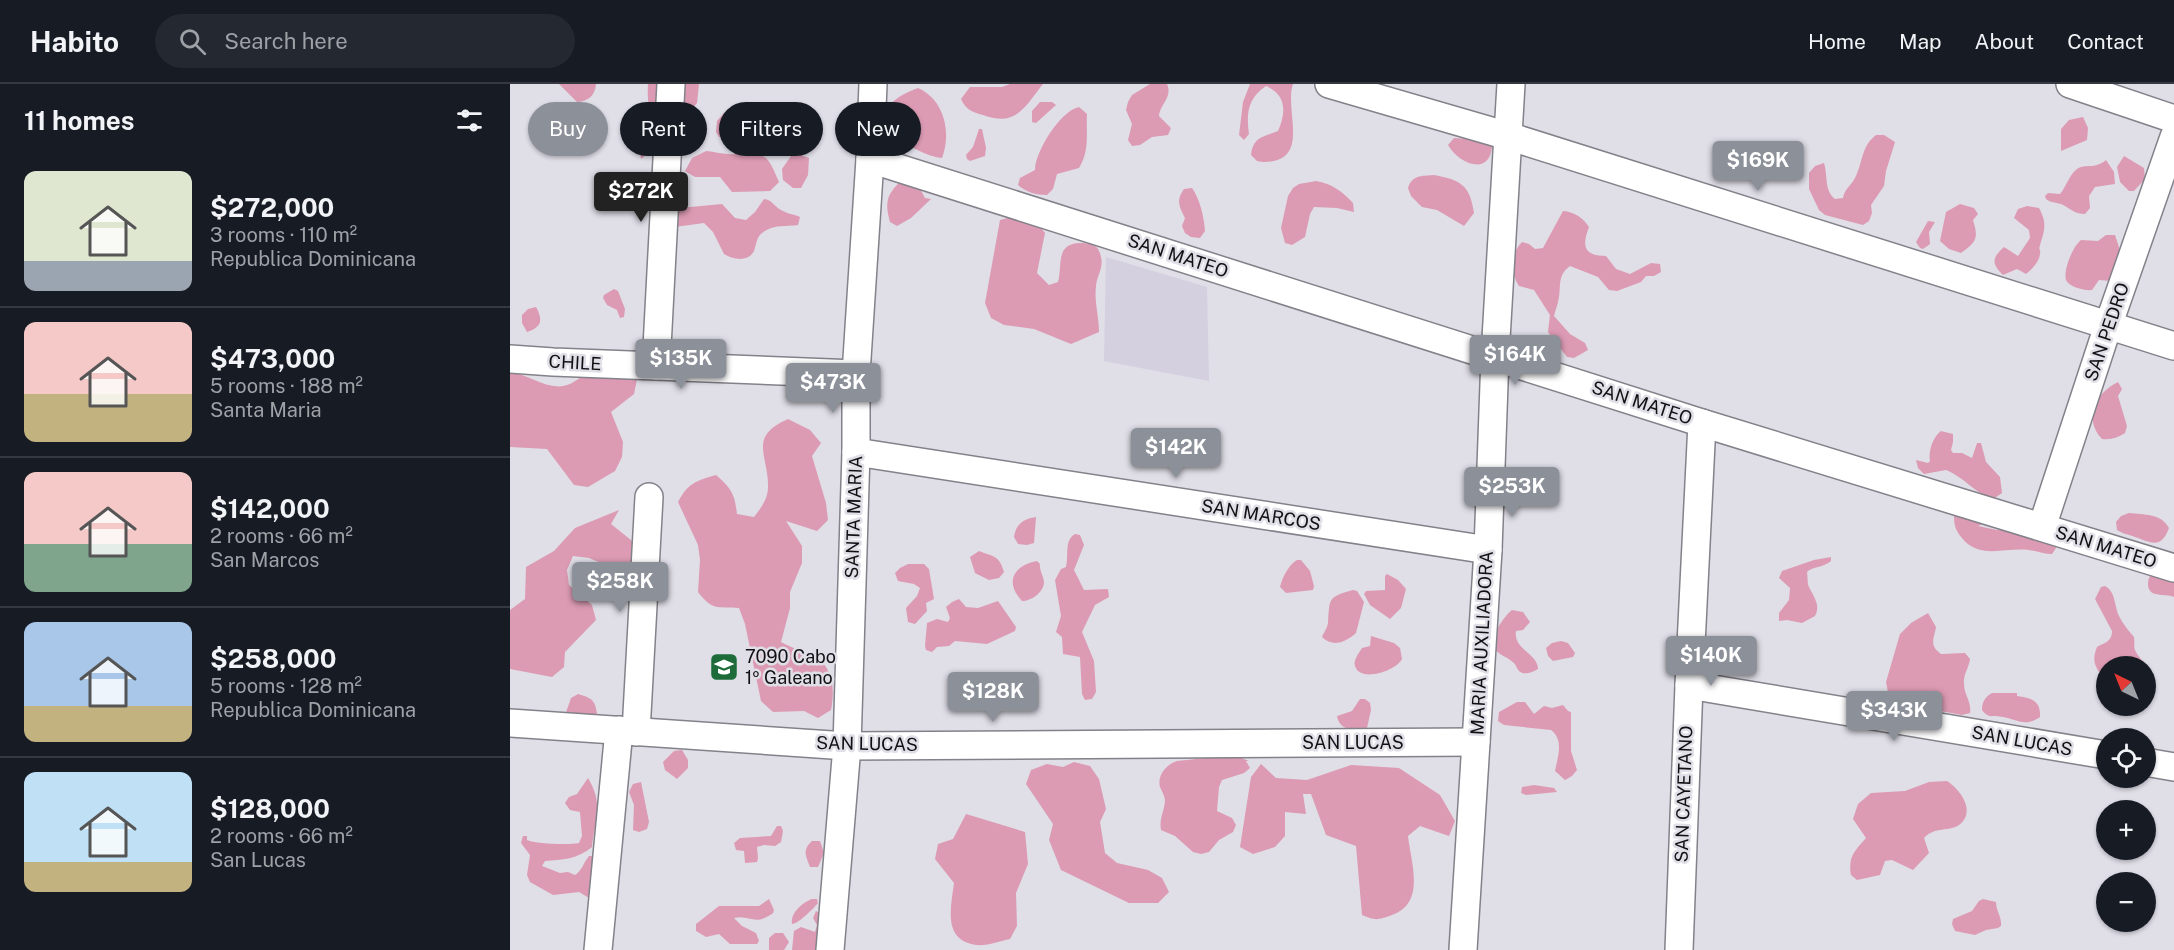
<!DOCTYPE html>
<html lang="en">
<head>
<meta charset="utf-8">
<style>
  :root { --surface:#171b24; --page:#242831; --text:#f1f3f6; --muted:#9ea1a6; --line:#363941; --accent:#8c9099 }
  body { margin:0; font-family:"Public Sans",sans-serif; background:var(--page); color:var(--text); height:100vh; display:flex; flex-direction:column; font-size:22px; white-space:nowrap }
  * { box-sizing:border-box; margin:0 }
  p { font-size:20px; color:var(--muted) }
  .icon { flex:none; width:33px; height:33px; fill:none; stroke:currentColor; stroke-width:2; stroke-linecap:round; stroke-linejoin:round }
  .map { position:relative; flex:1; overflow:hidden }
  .drawer { display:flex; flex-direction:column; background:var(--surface); width:510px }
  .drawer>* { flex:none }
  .banner { position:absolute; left:18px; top:18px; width:570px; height:54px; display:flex; gap:12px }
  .needle { width:39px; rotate:317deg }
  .fabs { position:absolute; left:1586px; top:572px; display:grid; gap:12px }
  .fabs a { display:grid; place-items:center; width:60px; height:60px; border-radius:50%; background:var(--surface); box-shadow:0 2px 4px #0004; font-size:30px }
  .price { position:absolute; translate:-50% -51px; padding:0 14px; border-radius:6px; background:var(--accent); color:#fff; font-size:20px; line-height:39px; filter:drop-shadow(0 2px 3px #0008) }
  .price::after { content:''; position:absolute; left:50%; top:36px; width:18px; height:14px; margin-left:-9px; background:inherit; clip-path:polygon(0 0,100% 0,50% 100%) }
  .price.selected { background:#222; color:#fff }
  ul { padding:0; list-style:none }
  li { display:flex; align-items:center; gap:18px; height:150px; padding:0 24px }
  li+li { border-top:2px solid var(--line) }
  li span { display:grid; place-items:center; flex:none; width:168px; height:120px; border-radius:12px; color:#555 }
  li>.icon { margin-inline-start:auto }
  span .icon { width:72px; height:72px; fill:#fffc; stroke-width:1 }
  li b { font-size:26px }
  h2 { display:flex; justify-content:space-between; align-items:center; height:72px; padding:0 24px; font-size:26px }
  .chip { padding:0 21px; border-radius:27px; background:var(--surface); box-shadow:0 2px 4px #0004; font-size:21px; line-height:54px }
  .chip.selected { background:var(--accent); color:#fff }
  header { display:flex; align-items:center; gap:36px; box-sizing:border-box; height:84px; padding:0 30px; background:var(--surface); border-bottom:2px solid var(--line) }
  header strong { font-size:28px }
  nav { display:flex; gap:33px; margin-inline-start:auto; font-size:21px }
  .search { width:420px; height:54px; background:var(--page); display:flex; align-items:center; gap:15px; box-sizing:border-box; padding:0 21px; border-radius:33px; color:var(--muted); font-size:22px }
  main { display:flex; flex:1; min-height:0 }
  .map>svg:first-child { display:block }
  .built { fill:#d4d0e0 }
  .green { fill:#dc9bb3 }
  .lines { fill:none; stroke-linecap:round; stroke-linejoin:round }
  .minor-casing { stroke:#838189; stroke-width:30 }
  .minor { stroke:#fff; stroke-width:27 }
  .labels { text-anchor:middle; stroke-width:5; stroke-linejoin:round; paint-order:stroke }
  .street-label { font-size:18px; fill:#111013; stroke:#e0dee7 }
  .poi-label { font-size:18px; fill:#111013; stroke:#e0dee7; text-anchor:start }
</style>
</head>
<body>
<header>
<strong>Habito</strong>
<div class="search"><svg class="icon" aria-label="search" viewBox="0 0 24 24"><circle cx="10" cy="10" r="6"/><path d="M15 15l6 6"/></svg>Search here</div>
<nav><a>Home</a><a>Map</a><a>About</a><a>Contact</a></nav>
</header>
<main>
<section class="drawer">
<h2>11 homes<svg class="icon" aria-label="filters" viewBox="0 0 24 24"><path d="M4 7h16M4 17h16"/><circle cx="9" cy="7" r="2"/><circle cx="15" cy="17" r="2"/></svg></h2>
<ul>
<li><span style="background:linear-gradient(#dfe7d0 75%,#9aa5b1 0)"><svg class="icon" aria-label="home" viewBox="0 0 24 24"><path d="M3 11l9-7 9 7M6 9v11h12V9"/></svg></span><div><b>$272,000</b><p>3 rooms · 110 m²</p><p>Republica Dominicana</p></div></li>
<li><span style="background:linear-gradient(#f6c9c9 60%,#c2b280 0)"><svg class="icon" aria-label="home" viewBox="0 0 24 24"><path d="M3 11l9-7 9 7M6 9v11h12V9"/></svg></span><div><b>$473,000</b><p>5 rooms · 188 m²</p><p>Santa Maria</p></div></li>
<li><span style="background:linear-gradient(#f6c9c9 60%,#7fa58c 0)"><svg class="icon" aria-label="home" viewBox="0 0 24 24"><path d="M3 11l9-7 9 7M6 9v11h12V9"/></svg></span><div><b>$142,000</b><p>2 rooms · 66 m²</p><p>San Marcos</p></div></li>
<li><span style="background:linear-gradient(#a9c7e8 70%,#c2b280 0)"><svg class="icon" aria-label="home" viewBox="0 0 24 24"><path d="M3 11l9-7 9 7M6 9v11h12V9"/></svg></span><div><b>$258,000</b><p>5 rooms · 128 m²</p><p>Republica Dominicana</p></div></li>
<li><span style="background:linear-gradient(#bfe0f5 75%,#c2b280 0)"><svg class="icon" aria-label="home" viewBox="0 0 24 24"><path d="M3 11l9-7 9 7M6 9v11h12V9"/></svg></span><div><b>$128,000</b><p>2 rooms · 66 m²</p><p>San Lucas</p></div></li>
</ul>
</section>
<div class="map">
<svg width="1664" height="866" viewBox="0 0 1664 866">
  <rect width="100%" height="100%" fill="#e0dee7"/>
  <!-- built -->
  <polygon class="built" points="596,173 697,203 699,297 594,277"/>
  <!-- green -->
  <g class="green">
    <path d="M 49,0 L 86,0 C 85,12 78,17 67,18 Z"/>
    <path d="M 138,0 L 163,0 L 147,39 C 138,29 137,13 138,0 Z"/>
    <path d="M 175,0 L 189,0 L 187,19 L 178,30 C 171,18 169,13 175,0 Z"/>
    <path d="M 500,0 L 533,0 C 514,24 506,43 473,31 C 462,28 456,26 451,15 L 460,3 L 492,3 Z"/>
    <path d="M 640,0 L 657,0 C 663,13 650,20 649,32 L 661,44 L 658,51 L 642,53 L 630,61 L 622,62 L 618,56 L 622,40 L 616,26 L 618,18 L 622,11 Z"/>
    <path d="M 740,0 L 783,0 C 775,22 795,64 770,75 C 761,78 756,79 747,77 L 741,71 C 743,53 753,53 768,47 C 776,29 777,11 756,2 C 738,14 736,29 739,50 L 734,56 L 729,51 L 733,18 Z"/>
    <path d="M 408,4 C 434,15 442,49 432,74 C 421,73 412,68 401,63 C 361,42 369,18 408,4 Z"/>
    <polygon points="530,18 542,18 546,21 526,39 522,38 522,27"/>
    <path d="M 569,23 L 577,30 C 576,49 580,67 569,84 L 547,90 L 543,105 L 537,111 C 526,111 516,108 508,101 L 510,94 L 525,86 C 525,68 550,27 569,23 Z"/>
    <polygon points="215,28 219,30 224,48 215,53 209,53 206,48 207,37"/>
    <polygon points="292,31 305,38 303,38 306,52 300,66 281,64 274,60 273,49 263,43 268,33"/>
    <polygon points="1573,33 1578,44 1577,56 1551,67 1551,45 1559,36"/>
    <polygon points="469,45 472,45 476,64 475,72 460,77 457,75 456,71 463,63"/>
    <path d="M 1366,51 L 1374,51 L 1385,58 L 1376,87 L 1374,102 L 1361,121 L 1362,129 L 1359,137 L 1353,141 L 1315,131 L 1309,126 L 1299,105 L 1299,89 L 1305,82 L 1314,79 C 1318,92 1314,106 1325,115 L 1333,114 C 1335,104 1341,102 1345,94 C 1353,79 1351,62 1366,51 Z"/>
    <polygon points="147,52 151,60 131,75 129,63 117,64 118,60 128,54"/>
    <path d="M 944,54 L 976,56 L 982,63 C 979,93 948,79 938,61 Z"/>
    <path d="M 196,67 C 206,68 216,71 226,70 C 257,69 257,70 269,98 L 260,107 L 222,108 L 210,93 L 185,93 L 175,87 L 182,74 Z"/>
    <polygon points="288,70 299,74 298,91 291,104 283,104 273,96 272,85 281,72"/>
    <polygon points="1614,72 1634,84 1635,95 1624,107 1619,107 1610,98 1607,83"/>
    <path d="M 1596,76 L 1604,88 L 1605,100 L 1585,103 L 1579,112 L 1580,124 L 1575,130 C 1564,130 1560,124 1551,120 C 1545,118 1541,119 1536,115 L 1535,112 L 1538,109 L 1550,110 C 1556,103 1559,91 1567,85 C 1576,79 1584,86 1596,76 Z"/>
    <path d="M 924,91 C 951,96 960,101 964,129 L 954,142 L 927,126 L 912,123 L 901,112 L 898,104 C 902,91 911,92 924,91 Z"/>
    <path d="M 391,97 L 408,101 L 415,114 L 421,115 L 401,134 L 387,142 L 380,138 C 375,119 376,111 391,97 Z"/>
    <path d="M 806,97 C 822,100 832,107 843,119 L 844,128 L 827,124 L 804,123 L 800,130 L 795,153 L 782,161 L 775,159 L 771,144 L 778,112 L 783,104 L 789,100 Z"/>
    <path d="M 682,104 C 690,115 694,133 695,147 L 690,154 L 681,153 L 675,149 L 672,142 L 675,134 C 669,122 666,116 674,105 Z"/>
    <path d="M 254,115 C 262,116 264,122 271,126 C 277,130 284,130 290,133 L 288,141 C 276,143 266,140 255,147 C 246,152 247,159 244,167 C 238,179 222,175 214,170 L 203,148 L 194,139 L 165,143 L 167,125 L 170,124 L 212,120 L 225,134 L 236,136 L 245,128 Z"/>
    <path d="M 1450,120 L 1464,124 L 1468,130 L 1463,136 C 1469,155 1466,158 1451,169 L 1439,165 L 1430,157 L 1436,128 Z"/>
    <path d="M 1517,122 L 1529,124 C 1537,139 1535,145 1530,161 C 1528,168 1531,163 1530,170 C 1529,178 1522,185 1516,190 L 1507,185 L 1493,191 C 1481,179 1482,174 1494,163 L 1508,172 L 1520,154 L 1519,146 L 1504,134 L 1508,125 Z"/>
    <path d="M 1053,127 C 1065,128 1073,134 1079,143 C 1072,161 1073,172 1096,172 L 1106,185 L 1120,190 L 1141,179 L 1150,180 L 1151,188 L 1144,192 L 1136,192 L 1131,198 L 1107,207 L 1099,206 L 1088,193 L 1060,182 C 1046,192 1052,204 1048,218 C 1047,223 1045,227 1044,232 L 1060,250 L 1075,259 L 1078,266 L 1064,274 L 1057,273 L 1038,248 L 1040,231 L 1024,206 L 1009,202 C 1000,189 1000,170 1012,158 L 1019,160 L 1025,165 L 1033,164 Z"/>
    <path d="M 498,134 C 512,136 527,136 535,149 L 527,189 L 539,201 L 548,198 C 553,181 544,157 574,159 C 580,160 587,161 589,167 C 596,182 587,190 586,202 C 584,218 589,232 589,248 L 561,260 L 524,245 L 494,241 L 481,234 L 475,219 L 490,136 Z"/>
    <polygon points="1418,137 1425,138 1419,148 1420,160 1413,165 1410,164 1406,158"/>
    <path d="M 1596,151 L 1605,151 L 1611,169 L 1601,197 L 1589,196 L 1582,206 C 1575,207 1559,203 1556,196 C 1553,186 1563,162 1571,156 L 1588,157 Z"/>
    <polygon points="104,205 108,207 115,225 114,233 110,234 107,226 97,221 93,214 94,211"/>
    <path d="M 26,223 C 33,236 32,243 17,248 L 12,239 L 12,231 L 18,225 Z"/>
    <path d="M 84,284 L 117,288 L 127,295 L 124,310 L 101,328 L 113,358 L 112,373 L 105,387 L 78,403 L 64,401 L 37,365 L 0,363 L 0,288 C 19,290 40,309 60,300 C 68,296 76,289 84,284 Z"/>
    <path d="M 1608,298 L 1612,305 L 1608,312 L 1617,342 L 1615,349 C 1607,354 1601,356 1592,355 C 1573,335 1585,309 1608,298 Z"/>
    <path d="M 278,335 L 300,346 L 311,359 L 302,372 L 316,419 L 318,436 L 307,447 L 276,437 L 292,462 L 292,479 L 280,508 L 280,524 L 271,558 C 281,564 292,566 302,571 C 324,582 325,605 321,626 L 308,634 L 294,627 L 263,628 L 251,617 L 235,540 L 229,524 C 206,523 202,526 188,508 L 190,476 L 188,461 L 168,418 C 178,399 186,397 206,391 C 221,404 225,410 227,430 L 244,433 C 251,424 258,415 258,403 C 259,372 237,353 278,335 Z"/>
    <path d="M 1431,347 L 1443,350 L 1443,358 L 1441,366 L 1443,369 L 1452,369 L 1462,374 L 1467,359 L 1471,359 L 1476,378 L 1490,393 L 1492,409 L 1483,415 C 1466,410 1455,394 1436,386 L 1414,390 L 1408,384 L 1406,376 L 1418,379 L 1420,377 C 1418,367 1423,353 1431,347 Z"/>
    <polygon points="109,426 101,440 137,469 122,492 79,474 63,472 57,486 59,501 82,521 86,536 55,568 54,583 42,593 0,585 0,526 15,515 16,483 44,467 65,444"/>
    <path d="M 1450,428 L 1479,437 L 1468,442 L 1487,446 L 1501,445 L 1545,456 L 1546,464 L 1542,470 C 1534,470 1527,467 1519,466 C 1495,463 1469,476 1452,454 C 1446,447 1444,442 1444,432 Z"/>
    <path d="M 1619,429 C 1634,431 1651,429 1659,444 C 1651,465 1642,459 1625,453 C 1618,450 1613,450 1607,446 L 1606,438 L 1611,432 Z"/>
    <path d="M 526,433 L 524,459 L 517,461 L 508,460 L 504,453 C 506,440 513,435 526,433 Z"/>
    <path d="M 565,450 L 570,451 L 574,461 L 564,486 L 574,506 L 598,505 L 599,513 L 585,521 L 572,548 L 584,577 L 586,608 L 582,615 L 575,616 L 572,610 L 570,573 L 553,570 L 552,553 L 546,548 L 551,532 L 545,496 L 551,485 L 556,483 C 559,471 554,456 565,450 Z"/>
    <path d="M 469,467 C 484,473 489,471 494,488 L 489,494 L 479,496 L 465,489 L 460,473 Z"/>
    <path d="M 1321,473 L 1321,477 C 1313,484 1303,482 1297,488 C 1298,493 1297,499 1299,503 C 1304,513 1311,522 1305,532 L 1292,539 L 1277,536 L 1269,537 L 1269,529 L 1279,516 L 1280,504 L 1269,494 L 1272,487 L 1304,476 Z"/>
    <path d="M 787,476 L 791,476 L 800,487 L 804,502 L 803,506 L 776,509 L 770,503 C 772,494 779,480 787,476 Z"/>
    <path d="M 527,477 L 530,480 C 529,487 534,492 534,499 C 533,509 521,517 512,517 C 495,499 502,482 527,477 Z"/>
    <polygon points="398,480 414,480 419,485 424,515 416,519 417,527 405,540 398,538 396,524 407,512 410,504 404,500 388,497 385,489 390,484"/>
    <path d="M 1664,485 L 1664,513 C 1657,510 1646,512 1641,508 C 1638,505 1638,502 1638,499 C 1639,484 1653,486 1664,485 Z"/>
    <polygon points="877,490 888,496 896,505 891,524 880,535 860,521 854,510 856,507 875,506 875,492"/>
    <path d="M 1595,502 C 1606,508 1604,521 1609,532 C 1613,540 1618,546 1624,553 C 1625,558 1623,564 1626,568 C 1630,575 1634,577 1636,586 L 1635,587 L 1635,582 L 1596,582 L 1596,588 L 1590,589 C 1583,580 1583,573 1587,563 C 1594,559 1602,558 1602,547 L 1585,515 L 1591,503 Z"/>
    <path d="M 843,506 L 847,507 L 854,518 L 846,549 C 836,558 823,564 812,553 C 814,548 818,543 818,538 C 820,515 817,513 843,506 Z"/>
    <polygon points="449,515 456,523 468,524 488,517 506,543 505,547 477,560 445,557 439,562 427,563 422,568 416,566 415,562 417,539 427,535 438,538 440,534 436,523 442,518"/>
    <path d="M 1002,526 L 1013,528 L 1020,538 L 1013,546 L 1006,547 C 1003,565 1028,570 1028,585 C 1023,588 1014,592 1009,587 C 1007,585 1006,581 1004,579 C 995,571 989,572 981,561 C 984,549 992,534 1002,526 Z"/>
    <path d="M 1418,529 L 1426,543 C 1424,555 1419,561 1431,570 L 1455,569 L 1460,575 C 1459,584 1453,590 1454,600 C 1454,611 1462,618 1460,629 L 1452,631 L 1414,624 L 1390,625 L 1382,620 L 1379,613 L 1376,598 L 1390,550 L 1401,539 Z"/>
    <path d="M 861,552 L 884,559 L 890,564 L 892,575 C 886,587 850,599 845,582 C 843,576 849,569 852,564 L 860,562 Z"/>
    <polygon points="1051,557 1058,559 1065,569 1063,573 1043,577 1038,572 1036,564 1042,559"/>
    <path d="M 1482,609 L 1507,609 L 1507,612 C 1521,614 1531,616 1530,633 C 1516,643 1508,636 1493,633 C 1484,631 1478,635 1472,626 C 1472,618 1475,613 1482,609 Z"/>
    <path d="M 68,610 C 85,615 85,617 88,635 L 53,637 L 61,614 Z"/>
    <path d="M 850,615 L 855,615 L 860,619 L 861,626 L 857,644 C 845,646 830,648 827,632 L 842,627 Z"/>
    <path d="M 1007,618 L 1015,618 L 1024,630 L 1034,622 L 1042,624 L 1053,621 L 1058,627 L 1061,628 L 1061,667 L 1067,686 L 1062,692 L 1055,696 L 1045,687 C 1048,672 1054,656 1041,646 L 994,641 L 988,637 L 989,628 Z"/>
    <polygon points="172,666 178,676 178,684 167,695 155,686 153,678 164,667"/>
    <path d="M 724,671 L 739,677 L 736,677 L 740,684 L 734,689 L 712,696 L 709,703 L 707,727 L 722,734 L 726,741 L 723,748 L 709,756 L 699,768 L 691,770 L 683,768 L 665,752 L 651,746 C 649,735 654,728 655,717 C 655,712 652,708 650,703 C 647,691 656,681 667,677 Z"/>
    <polygon points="564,678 580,682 589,695 596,725 590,738 595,769 607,779 638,786 652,794 659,808 648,819 619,819 551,786 539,756 543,740 516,700 521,686 537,680 553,683"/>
    <path d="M 751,680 L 766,694 L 797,696 L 841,681 L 889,684 L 930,711 L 945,737 L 939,752 L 910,742 L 898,752 C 901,779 916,819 882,831 C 868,836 866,837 852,831 L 846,762 L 816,751 L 801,710 L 793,710 L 796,730 L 775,728 L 775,752 L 765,763 L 743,770 L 730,763 L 741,693 Z"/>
    <path d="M 78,694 C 94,721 85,734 82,763 C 68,775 52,776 35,777 L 32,782 L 50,789 L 58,788 L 65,791 C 71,788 74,778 79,772 L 83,772 L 87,774 L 94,811 L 79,814 L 69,808 L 43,811 L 20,798 L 17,791 L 20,771 L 11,759 L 13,752 L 17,752 L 17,756 C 26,760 59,761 69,759 L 72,752 L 70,728 L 60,726 L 55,719 L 59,713 L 67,710 Z"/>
    <path d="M 1437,697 C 1450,705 1467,728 1449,741 C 1439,748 1425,742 1414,754 L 1419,769 L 1403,786 L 1382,776 L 1375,777 L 1370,791 L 1347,796 L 1341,791 C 1338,772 1345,767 1356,754 L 1343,735 L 1348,720 L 1361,709 L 1395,707 L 1419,698 Z"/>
    <polygon points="131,698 139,738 137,745 129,748 123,746 124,721 119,708 123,700"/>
    <polygon points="1024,701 1044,704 1047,708 1016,711 1011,709 1012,703"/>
    <path d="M 456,730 L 515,748 L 518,780 L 506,809 L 507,842 L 500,855 C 490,857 477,862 467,861 C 432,857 441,823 444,799 L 425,775 L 428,760 L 443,755 Z"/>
    <polygon points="267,742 271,742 273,747 271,758 265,762 254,761 247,763 248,774 247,778 235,779 234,767 226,766 224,759 230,754 261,752"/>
    <path d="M 302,757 L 310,757 L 314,769 L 308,783 L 300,783 C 296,772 292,766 302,757 Z"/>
    <path d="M 259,815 L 264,826 L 263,829 C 244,843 240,830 224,834 L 232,842 L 246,849 L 249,857 L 247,860 L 220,860 L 209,850 L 196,853 L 186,847 L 186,840 L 209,822 L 249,822 Z"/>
    <path d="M 302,815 L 307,815 L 308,819 C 304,824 288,840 282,840 C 280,829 292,819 302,815 Z"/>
    <path d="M 1473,815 L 1486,818 C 1486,827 1492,833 1491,842 L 1488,844 L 1476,846 L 1465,851 L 1445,847 L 1442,840 L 1443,835 L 1462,827 L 1469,817 Z"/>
    <polygon points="306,827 319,834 316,866 282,866 284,847 291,843 305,848 307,841 303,834"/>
    <polygon points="265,849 273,849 279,858 274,866 259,866 259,854"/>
  </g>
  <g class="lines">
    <!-- minor casing -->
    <g class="minor-casing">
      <g id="minor">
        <polyline points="819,0 998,52 1664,262"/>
        <polyline points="1560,0 1664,35"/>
        <polyline points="360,75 1192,339 1664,484"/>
        <polyline points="0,275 43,278 346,290"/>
        <polyline points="146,282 161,0"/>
        <polyline points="346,368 978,466"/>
        <polyline points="1532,443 1598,242 1664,53"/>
        <polyline points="1179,601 1596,671"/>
        <polyline points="0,639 337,662 966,658"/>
        <polyline points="126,648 139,413"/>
        <polyline points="1635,678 1664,683"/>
        <polyline points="88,866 109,646"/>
        <polyline points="320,866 337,662 346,368 346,290 360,75 363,0"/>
        <polyline points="953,866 978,466 985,272 1001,0"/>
        <polyline points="1169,866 1179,601 1192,339"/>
      </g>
    </g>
    <!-- minor -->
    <use href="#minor" class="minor"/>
  </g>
  <!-- icons -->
  <defs>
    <g id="school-square" transform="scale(1.5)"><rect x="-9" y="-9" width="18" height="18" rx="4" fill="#1e6b3a" stroke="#e0dee7"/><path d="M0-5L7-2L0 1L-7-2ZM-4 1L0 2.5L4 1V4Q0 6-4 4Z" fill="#fff"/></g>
  </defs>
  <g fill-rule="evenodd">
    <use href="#school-square" x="214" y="583"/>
  </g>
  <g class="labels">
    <!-- street labels -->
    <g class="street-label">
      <text transform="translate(668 172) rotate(18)" y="6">SAN MATEO</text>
      <text transform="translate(1597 248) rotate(-71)" y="6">SAN PEDRO</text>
      <text transform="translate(65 279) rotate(3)" y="6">CHILE</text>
      <text transform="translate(1132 319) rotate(18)" y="6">SAN MATEO</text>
      <text transform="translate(751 431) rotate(9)" y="6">SAN MARCOS</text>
      <text transform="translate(344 433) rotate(-88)" y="6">SANTA MARIA</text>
      <text transform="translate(1596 463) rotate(17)" y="6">SAN MATEO</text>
      <text transform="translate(972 559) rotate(-87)" y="6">MARIA AUXILIADORA</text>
      <text transform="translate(1512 657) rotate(10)" y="6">SAN LUCAS</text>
      <text x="843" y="665">SAN LUCAS</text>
      <text transform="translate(357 660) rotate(1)" y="6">SAN LUCAS</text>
      <text transform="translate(1174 710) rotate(-88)" y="6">SAN CAYETANO</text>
    </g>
    <!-- poi labels -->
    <g class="poi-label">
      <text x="235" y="579">7090 Cabo<tspan x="235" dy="21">1º Galeano</tspan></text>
    </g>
  </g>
</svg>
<div class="fabs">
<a><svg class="needle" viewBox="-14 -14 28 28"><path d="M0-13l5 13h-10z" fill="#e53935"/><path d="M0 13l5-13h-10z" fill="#9ea1a6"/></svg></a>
<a><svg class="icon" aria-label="locate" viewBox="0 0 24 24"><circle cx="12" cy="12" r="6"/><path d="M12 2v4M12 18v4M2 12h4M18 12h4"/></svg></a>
<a>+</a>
<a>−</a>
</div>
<b class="price" style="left:1248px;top:108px">$169K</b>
<b class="price selected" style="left:131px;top:139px">$272K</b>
<b class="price" style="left:1005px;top:302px">$164K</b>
<b class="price" style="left:171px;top:306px">$135K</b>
<b class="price" style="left:323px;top:330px">$473K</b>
<b class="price" style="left:666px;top:395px">$142K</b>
<b class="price" style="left:1002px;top:434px">$253K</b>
<b class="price" style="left:110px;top:529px">$258K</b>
<b class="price" style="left:1201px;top:603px">$140K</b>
<b class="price" style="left:483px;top:639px">$128K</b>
<b class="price" style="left:1384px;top:658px">$343K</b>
<div class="banner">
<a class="chip selected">Buy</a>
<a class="chip">Rent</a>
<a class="chip">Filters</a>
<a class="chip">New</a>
</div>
</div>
</main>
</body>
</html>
